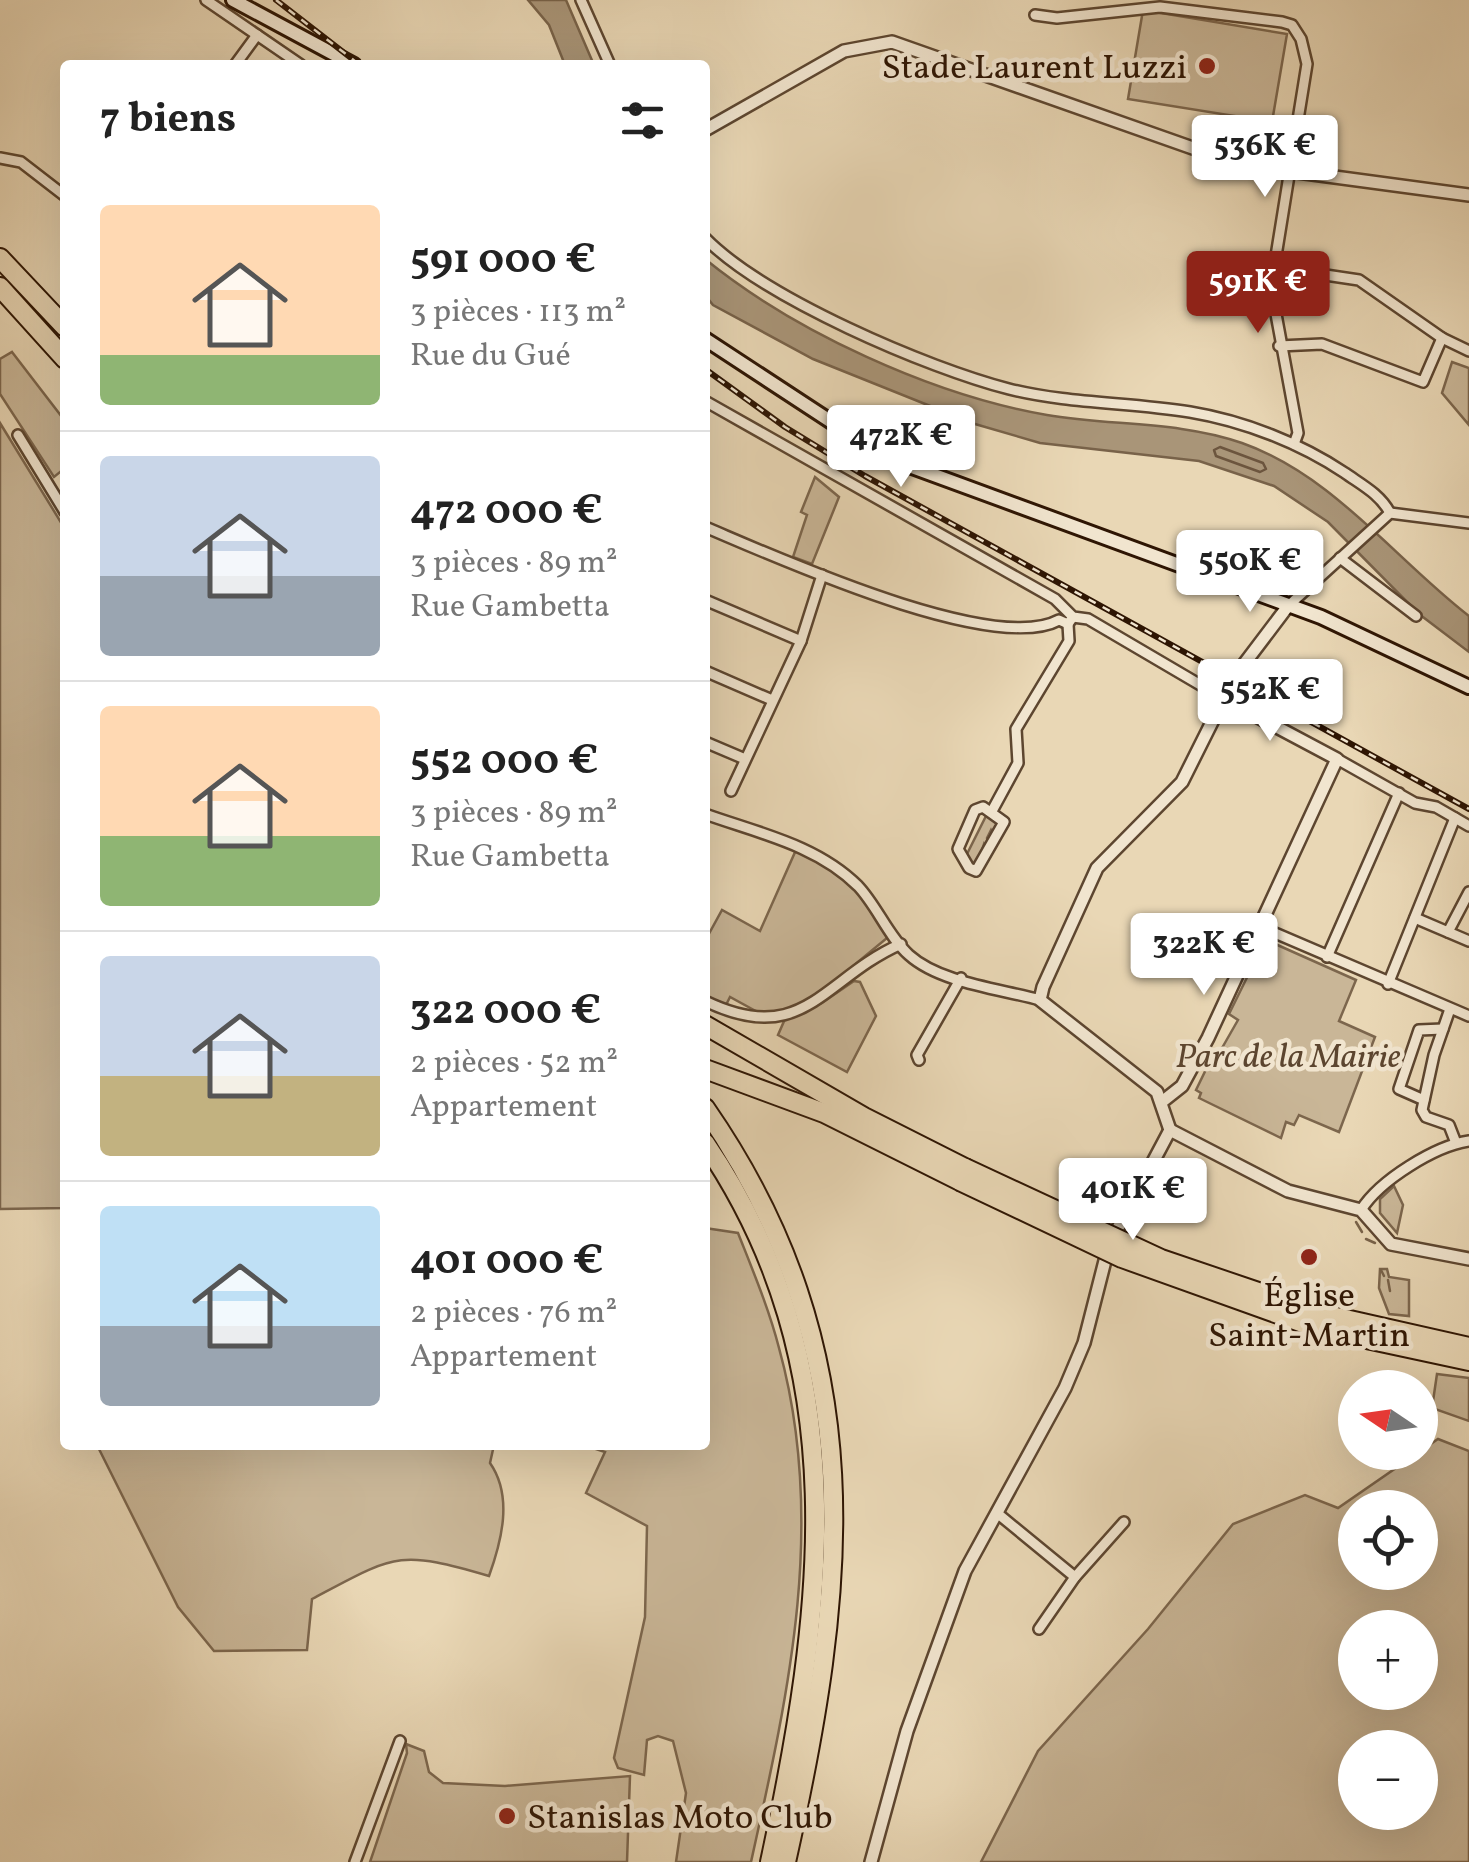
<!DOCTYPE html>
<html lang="fr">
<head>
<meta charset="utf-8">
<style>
  :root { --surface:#fff; --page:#f2f2f2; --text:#222; --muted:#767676; --line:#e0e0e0; --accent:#8f2418 }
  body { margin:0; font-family:Vollkorn,serif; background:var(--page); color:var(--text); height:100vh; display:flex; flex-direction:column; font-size:38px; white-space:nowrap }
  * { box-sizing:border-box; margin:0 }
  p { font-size:32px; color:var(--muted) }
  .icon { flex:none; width:55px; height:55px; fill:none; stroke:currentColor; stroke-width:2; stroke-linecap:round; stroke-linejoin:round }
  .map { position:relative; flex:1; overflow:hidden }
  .details { position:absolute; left:60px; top:60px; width:650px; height:1390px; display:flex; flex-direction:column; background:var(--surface); border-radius:10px; box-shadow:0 10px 40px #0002 }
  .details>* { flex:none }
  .needle { width:65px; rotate:283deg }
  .controls { position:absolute; left:1338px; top:1370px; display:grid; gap:20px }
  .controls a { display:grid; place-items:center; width:100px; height:100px; border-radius:50%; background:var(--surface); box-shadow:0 10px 40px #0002; font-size:50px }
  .price { position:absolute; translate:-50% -85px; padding:0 22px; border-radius:10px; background:#fff; color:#222; font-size:32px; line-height:65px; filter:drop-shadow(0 2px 5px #0008) }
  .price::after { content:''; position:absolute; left:50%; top:60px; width:30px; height:22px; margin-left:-15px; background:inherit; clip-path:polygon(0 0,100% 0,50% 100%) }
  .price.active { background:var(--accent); color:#fff }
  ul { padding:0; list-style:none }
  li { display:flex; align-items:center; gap:30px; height:250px; padding:0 40px }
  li+li { border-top:2px solid var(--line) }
  li span { display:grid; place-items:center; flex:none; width:280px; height:200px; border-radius:10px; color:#555 }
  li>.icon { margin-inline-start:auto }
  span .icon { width:120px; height:120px; fill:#fffc; stroke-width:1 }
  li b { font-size:42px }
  h2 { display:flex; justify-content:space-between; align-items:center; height:120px; padding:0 40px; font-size:42px }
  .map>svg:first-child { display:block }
  .green { fill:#c9b697; stroke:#7c664d; stroke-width:2.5; fill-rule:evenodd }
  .water { fill:#a99578; stroke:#786249; stroke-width:2.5 }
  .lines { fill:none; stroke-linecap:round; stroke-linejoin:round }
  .shore { stroke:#6c553e; stroke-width:2.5 }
  .stream { stroke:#786249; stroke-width:2.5 }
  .minor-casing { stroke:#5d4630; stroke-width:14 }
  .tertiary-casing { stroke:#5d4630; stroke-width:16 }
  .secondary-casing { stroke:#2e1503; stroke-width:18 }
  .motorway-casing { stroke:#2e1503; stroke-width:22 }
  .minor { stroke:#f1e5cf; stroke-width:9 }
  .tertiary { stroke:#f1e5cf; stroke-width:11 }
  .secondary { stroke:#f1e5cf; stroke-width:12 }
  .motorway { stroke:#e9d7b5; stroke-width:18 }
  .rail-casing { stroke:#2e1503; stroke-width:6 }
  .rail { stroke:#f1e5cf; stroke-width:2.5; stroke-dasharray:8; stroke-linecap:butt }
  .motorway-bridge-casing { stroke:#2e1503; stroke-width:22; stroke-linecap:butt }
  .motorway-bridge { stroke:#e9d7b5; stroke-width:18 }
  .poi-dot { fill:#8f2418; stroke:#f1e5cf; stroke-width:4 }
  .labels { text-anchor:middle; stroke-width:9; stroke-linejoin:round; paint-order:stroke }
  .poi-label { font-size:35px; fill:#2e1503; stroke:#f1e5cf; text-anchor:end }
  .park-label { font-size:35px; font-style:italic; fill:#5c452f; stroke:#f1e5cf }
</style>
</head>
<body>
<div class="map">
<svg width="1469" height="1862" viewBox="0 0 1469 1862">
  <rect width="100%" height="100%" fill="#e9d7b5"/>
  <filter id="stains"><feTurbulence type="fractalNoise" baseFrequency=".002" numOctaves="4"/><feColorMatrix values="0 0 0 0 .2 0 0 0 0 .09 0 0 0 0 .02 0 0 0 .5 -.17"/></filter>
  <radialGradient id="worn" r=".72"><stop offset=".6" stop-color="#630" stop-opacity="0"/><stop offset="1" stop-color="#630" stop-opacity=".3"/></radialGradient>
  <!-- green -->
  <g class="green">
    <polygon points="1143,10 1287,34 1272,122 1128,99"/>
    <polygon points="12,352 65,421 65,468 54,477 0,394 0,359"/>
    <polygon points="1452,362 1469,368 1469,425 1442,393"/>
    <polygon points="0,423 65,529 65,1208 0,1209"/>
    <polygon points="815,477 839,497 812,564 793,557 807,515 801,512"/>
    <polygon points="988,812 1001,820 994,836 991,830 987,838 989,845 987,849 984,844 976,869 965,858"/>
    <path d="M 796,850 C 827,863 882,902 887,938 L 853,966 L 850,974 L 795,1007 L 763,1015 L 730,997 L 726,1005 L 705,998 L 705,941 L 722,910 L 760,931 Z"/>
    <polygon points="1273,943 1356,980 1339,1021 1375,1037 1339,1132 1299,1115 1294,1125 1286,1122 1281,1138 1199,1098 1201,1093 1196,1090 1212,1057 1208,1051 1218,1055 1238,1020 1229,1014 1262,947"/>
    <polygon points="854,981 860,982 876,1016 847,1072 778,1035 785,1019 822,1003"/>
    <polygon points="1394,1186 1403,1205 1397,1233 1380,1213 1380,1199"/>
    <path d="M 705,1228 L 738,1233 C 753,1271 769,1309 779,1348 C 827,1522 789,1691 751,1862 L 676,1862 L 686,1793 L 673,1741 L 658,1736 L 647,1740 L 644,1775 L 618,1768 L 614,1758 L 645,1617 L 647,1526 L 586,1493 L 605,1452 L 584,1445 L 705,1445 Z"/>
    <polygon points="1380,1269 1387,1269 1389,1277 1409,1280 1409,1316 1389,1314 1379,1288"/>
    <polygon points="1437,1374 1469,1378 1469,1421 1432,1408"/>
    <path d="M 1438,1439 L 1469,1451 L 1469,1862 L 981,1862 L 1038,1751 L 1148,1629 L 1233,1524 L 1305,1495 L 1338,1508 ZM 1355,1508 L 1420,1508 L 1420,1572 L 1355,1572 ZM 1355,1628 L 1420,1628 L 1420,1692 L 1355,1692 ZM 1355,1748 L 1420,1748 L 1420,1812 L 1355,1812 Z"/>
    <path d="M 97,1445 L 494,1445 L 490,1463 C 513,1496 502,1540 489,1576 C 397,1549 395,1555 312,1599 L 307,1650 L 214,1651 L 178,1607 Z"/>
    <polygon points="406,1744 424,1751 429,1772 443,1783 505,1786 630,1776 627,1862 370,1862 407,1753"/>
  </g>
  <!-- water -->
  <g class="water">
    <polygon points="528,0 566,0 594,65 565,65 549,25"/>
    <path d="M 705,259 C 795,332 932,395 1047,415 C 1111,426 1179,421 1242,443 C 1333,475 1394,558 1469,616 L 1469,652 L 1419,614 L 1328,522 L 1274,486 L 1199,461 L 1040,443 L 975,424 L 813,359 L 713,305 L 705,295 Z"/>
  </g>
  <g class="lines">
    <!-- shore -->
    <polygon class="shore" points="1220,447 1263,463 1266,469 1260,472 1216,456 1214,450"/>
    <!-- stream -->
    <g class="stream">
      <polyline points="1335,1209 1347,1212"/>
      <polyline points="1356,1222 1362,1232"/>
      <polyline points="1366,1239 1375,1243"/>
      <polyline points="1381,1270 1384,1276"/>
      <polyline points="1388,1280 1390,1291"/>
    </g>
    <!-- minor casing -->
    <g class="minor-casing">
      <g id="minor">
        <polyline points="206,0 301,65"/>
        <polyline points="581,0 610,65"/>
        <polyline points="1035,15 1057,18 1160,7 1282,22 1292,25 1301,39 1307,64 1271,287 1298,433 1294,444"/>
        <polyline points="235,65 257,35"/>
        <polyline points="0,158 21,162 65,196"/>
        <path d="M 705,238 C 764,298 927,368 1009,389 C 1069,404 1130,402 1190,412 C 1244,421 1300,443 1345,473 C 1362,485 1380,494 1390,513"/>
        <polyline points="1272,267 1359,280 1442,338 1469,351"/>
        <polyline points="1279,346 1322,344 1423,382 1442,338"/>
        <polyline points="705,401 1055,599 1073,617 1088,619 1226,700"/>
        <polyline points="18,435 65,512"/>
        <path d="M 705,527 C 774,556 993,656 1059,620 L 1068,624 L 1073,617"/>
        <polyline points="1340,558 1416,616"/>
        <polyline points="705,600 801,641"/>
        <polyline points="1288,606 1390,513 1469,523"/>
        <polyline points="705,671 772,700"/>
        <polyline points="705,742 745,759"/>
        <polyline points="1337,759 1415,803 1436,807 1469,826"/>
        <polyline points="731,791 801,641 822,575"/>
        <polygon points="983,807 1004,822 976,871 969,868 958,849 975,810"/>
        <polyline points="992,811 1018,763 1016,729 1069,641 1068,624"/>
        <path d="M 705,814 C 758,833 817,845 858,886 C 877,906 888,936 909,955 C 940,983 1001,989 1040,1000"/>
        <polyline points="1415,918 1469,941"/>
        <polyline points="1261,927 1469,1016"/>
        <polyline points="1448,932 1469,892"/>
        <polyline points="1327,957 1399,793"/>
        <polyline points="1388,984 1455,818"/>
        <path d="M 705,1001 C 804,1049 823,978 901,944"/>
        <polyline points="1450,1009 1434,1055 1422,1110 1426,1117 1449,1125 1456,1143"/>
        <polyline points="919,1060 917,1055 961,978"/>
        <polyline points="1424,1100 1399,1089 1419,1030 1443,1029"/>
        <path d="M 1361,1210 C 1380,1180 1435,1146 1469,1141"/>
        <polyline points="997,1513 1075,1577"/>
        <polyline points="1039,1629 1075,1577 1124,1522"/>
        <polyline points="355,1862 400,1741"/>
      </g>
    </g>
    <!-- tertiary casing -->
    <g class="tertiary-casing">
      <g id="tertiary">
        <polyline points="705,130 844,51 892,42 1204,152 1290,171 1469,195"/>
        <polyline points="1163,1101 1182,1086 1208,1038 1337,759 1226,700"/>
        <polyline points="1170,1130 1157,1092 1040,1000 1043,987 1097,868 1182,782 1235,676 1288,606"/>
        <polyline points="1170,1130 1288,1191 1361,1210 1391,1244 1469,1259"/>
        <polyline points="871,1862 907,1731 965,1571 1065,1388 1084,1343 1109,1245 1170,1130"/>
      </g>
    </g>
    <!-- secondary casing -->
    <g class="secondary-casing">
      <g id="secondary">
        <polyline points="233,0 354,65"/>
        <polyline points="705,339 885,457 1321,617 1469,687"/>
      </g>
    </g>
    <!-- motorway casing -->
    <g class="motorway-casing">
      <g id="motorway">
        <polyline points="0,258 65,327"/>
        <polyline points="0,287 65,359"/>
        <polyline points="705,1025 864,1117 965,1168"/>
        <polyline points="705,1069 824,1113 960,1181"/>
        <path d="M 705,1108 C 875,1353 847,1589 786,1862"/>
        <path d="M 705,1143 C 858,1366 823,1614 770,1862"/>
        <polyline points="1323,1314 1469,1347"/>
        <polyline points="1320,1329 1469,1361"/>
      </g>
    </g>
    <!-- minor -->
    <use href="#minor" class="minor"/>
    <!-- tertiary -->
    <use href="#tertiary" class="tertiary"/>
    <!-- secondary -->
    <use href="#secondary" class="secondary"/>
    <!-- motorway -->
    <use href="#motorway" class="motorway"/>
    <!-- rail casing -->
    <g class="rail-casing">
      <g id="rail">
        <polyline points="276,0 360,65"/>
        <polyline points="705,369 785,427 865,476 1469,809"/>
      </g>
    </g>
    <!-- rail -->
    <use href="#rail" class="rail"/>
    <!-- motorway-bridge casing -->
    <g class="motorway-bridge-casing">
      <g id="motorway-bridge">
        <polyline points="965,1168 1161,1259 1323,1314"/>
        <polyline points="960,1181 1122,1258 1320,1329"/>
      </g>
    </g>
    <!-- motorway-bridge -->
    <use href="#motorway-bridge" class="motorway-bridge"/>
  </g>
  <!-- markers -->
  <g class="poi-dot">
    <circle cx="1207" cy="66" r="10"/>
    <circle cx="1309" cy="1257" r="10"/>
    <circle cx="507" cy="1816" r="10"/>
  </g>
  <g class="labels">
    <!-- poi labels -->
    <g class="poi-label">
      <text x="1187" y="78">Stade Laurent Luzzi</text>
      <text x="1309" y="1306" text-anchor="middle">Église<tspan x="1309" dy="40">Saint-Martin</tspan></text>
      <text x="527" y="1828" text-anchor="start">Stanislas Moto Club</text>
    </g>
    <!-- park labels -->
    <g class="park-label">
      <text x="1288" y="1067">Parc de la Mairie</text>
    </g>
  </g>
  <rect width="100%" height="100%" filter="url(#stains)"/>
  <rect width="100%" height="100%" fill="url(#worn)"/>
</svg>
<div class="controls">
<a><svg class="needle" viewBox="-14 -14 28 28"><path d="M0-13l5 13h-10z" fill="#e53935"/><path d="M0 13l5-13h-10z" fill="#767676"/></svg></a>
<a><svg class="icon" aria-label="locate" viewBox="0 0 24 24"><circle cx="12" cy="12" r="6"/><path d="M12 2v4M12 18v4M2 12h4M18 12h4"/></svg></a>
<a>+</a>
<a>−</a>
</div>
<b class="price" style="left:1265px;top:200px">536K €</b>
<b class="price active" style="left:1258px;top:336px">591K €</b>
<b class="price" style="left:901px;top:490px">472K €</b>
<b class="price" style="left:1250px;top:615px">550K €</b>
<b class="price" style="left:1270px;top:744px">552K €</b>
<b class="price" style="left:1204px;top:998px">322K €</b>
<b class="price" style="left:1133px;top:1243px">401K €</b>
<section class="details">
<h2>7 biens<svg class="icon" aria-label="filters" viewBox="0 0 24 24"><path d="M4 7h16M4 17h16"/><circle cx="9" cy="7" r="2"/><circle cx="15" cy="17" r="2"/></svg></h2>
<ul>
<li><span style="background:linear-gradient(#ffd9b3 75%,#8fb573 0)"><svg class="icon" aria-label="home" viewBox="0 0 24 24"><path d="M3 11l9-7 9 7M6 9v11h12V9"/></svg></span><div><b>591 000 €</b><p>3 pièces · 113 m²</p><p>Rue du Gué</p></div></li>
<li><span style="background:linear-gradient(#c9d6e8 60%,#9aa5b1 0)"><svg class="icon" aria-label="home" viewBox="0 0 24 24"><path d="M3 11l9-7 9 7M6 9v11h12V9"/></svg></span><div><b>472 000 €</b><p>3 pièces · 89 m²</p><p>Rue Gambetta</p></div></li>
<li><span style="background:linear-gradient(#ffd9b3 65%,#8fb573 0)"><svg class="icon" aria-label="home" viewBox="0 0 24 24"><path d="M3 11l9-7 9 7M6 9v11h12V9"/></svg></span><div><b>552 000 €</b><p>3 pièces · 89 m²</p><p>Rue Gambetta</p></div></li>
<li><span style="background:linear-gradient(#c9d6e8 60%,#c2b280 0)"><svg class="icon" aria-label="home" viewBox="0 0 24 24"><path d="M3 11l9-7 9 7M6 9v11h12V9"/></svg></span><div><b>322 000 €</b><p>2 pièces · 52 m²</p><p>Appartement</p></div></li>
<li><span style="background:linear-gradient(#bfe0f5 60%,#9aa5b1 0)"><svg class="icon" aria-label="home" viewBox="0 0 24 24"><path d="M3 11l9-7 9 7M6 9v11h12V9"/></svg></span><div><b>401 000 €</b><p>2 pièces · 76 m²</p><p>Appartement</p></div></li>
</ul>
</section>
</div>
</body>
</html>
